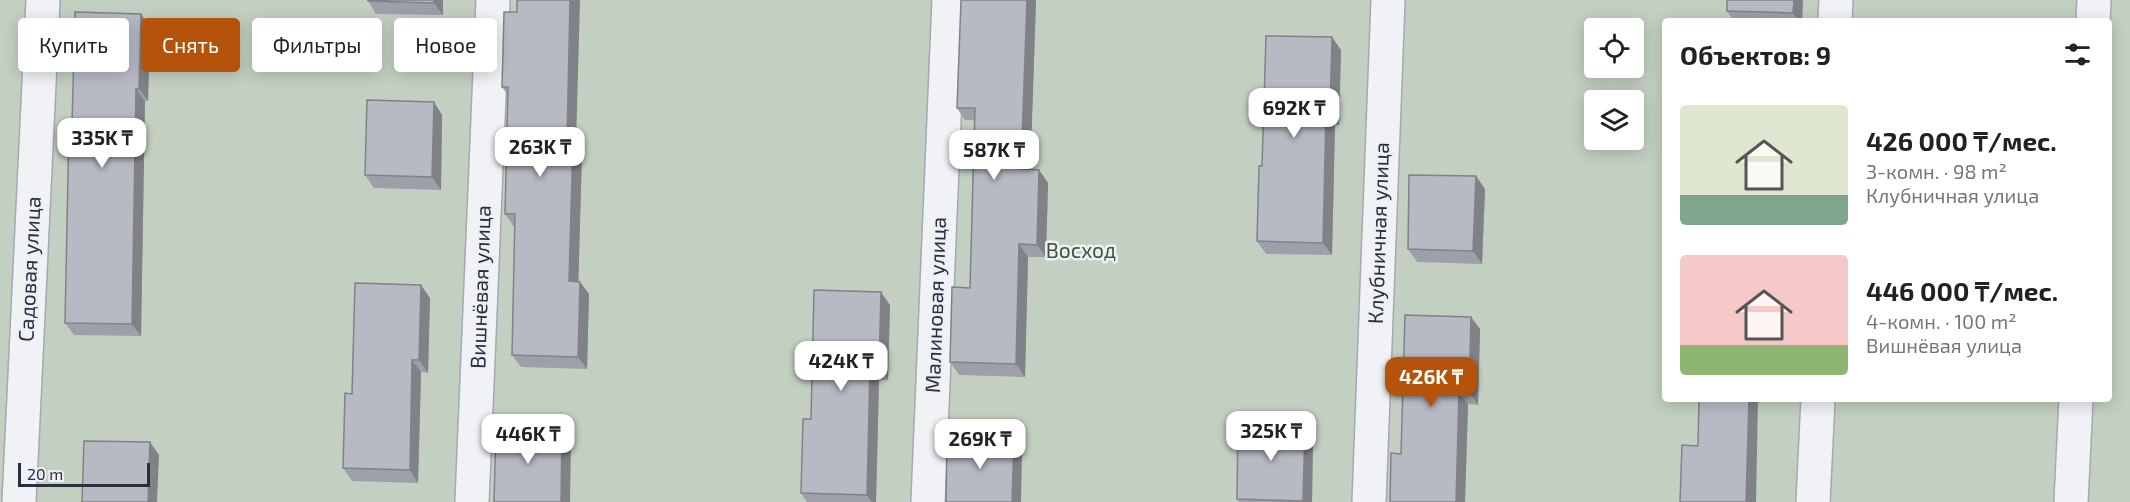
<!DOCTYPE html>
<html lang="ru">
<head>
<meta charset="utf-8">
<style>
  :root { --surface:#fff; --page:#f6f6f6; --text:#222; --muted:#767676; --accent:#b45309 }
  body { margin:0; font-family:"Exo 2",sans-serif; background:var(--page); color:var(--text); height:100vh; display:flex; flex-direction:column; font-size:22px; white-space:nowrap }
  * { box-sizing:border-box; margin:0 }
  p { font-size:20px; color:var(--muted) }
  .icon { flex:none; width:33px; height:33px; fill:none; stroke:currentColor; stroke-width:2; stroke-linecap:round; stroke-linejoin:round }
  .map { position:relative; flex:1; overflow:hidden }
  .side { position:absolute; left:1662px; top:18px; width:450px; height:384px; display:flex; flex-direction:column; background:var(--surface); border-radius:6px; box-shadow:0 3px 15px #0003 }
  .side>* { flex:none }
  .banner { position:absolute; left:18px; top:18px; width:570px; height:54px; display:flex; gap:12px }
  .buttons { position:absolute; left:1584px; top:18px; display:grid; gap:12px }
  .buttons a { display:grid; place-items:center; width:60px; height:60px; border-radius:6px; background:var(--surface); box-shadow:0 3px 15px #0003; font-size:30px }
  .scale { position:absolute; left:18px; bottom:15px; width:132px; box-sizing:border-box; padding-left:6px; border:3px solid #292f3d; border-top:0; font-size:16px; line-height:21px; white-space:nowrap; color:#292f3d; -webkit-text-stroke:4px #eef0f5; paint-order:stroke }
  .price { position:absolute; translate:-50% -51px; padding:0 14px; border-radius:12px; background:#fff; color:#222; font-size:20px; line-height:39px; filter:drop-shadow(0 2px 3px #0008) }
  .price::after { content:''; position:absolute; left:50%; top:36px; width:18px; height:14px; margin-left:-9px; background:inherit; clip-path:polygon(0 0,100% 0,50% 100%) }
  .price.on { background:var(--accent); color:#fff }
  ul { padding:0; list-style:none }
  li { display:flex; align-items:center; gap:18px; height:150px; padding:0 18px }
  li span { display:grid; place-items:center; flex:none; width:168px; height:120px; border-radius:6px; color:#555 }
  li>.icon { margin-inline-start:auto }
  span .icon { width:72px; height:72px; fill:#fffc; stroke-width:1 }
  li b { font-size:26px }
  h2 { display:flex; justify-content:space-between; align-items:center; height:72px; padding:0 18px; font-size:26px }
  .chip { padding:0 21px; border-radius:6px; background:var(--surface); box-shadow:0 3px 15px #0003; font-size:21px; line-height:54px }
  .chip.on { background:var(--accent); color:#fff }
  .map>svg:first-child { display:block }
  .green { fill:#c3d0c1; fill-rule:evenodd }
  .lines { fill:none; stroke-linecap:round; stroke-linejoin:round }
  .street-casing { stroke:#a5a8b1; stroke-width:36 }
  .street { stroke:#f1f2f6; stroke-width:33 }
  .wall { fill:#9da0a8 }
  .shaded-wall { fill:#808288 }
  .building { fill:#b7bac3; stroke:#808288; stroke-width:1.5 }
  .labels { text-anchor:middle; stroke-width:5; stroke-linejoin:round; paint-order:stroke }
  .street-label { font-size:21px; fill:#292f3d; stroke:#eef0f5 }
  .park-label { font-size:21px; fill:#3b5738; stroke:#eef0f5 }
</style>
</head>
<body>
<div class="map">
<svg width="2130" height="502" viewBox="0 0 2130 502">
  <rect width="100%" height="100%" fill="#dfe1e7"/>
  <!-- green -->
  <g class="green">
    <polygon points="0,0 42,0 17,502 0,502"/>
    <path d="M 55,0 L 2130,0 L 2130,502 L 32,502 ZM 1665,21 L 2109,21 L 2109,399 L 1665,399 ZM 1594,28 L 1634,28 L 1634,68 L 1594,68 ZM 1594,100 L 1634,100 L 1634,140 L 1594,140 Z"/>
  </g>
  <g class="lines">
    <!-- street casing -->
    <g class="street-casing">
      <g id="street">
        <polyline points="1835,21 1836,0"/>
        <polyline points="2093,21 2094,0"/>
        <polyline points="19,502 43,0"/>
        <polyline points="472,502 493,0"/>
        <polyline points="928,502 949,0"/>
        <polyline points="1369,502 1388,0"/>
        <polyline points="1813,502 1818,399"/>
        <polyline points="2071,502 2076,399"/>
      </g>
    </g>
    <!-- street -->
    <use href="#street" class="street"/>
  </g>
  <!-- wall -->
  <g class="wall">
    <polygon points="443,0 443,15 376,14 368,1"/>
    <polygon points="1036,0 1030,170 1039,170 1048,183 1046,257 1028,257 1025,377 959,375 950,362 970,288 974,120 965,120 957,108"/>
    <polygon points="1803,0 1802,21 1734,21 1727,11"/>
    <polygon points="504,12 576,145 582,154 578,282 580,282 589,294 587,369 521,367 512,355 515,227 514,227 505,214 508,95 502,87"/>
    <polygon points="141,14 150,27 148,101 145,101 141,336 74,335 65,323"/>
    <polygon points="1341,50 1339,125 1335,125 1332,255 1266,254 1257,241 1262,166"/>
    <polygon points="442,115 441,190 374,188 365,175"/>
    <polygon points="1485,189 1482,264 1417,262 1408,249"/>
    <polygon points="430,298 428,373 421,372 418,483 352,481 343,468"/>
    <polygon points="890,305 888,380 879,380 876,502 807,502 801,493 811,419"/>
    <polygon points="1471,317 1480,329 1478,405 1468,404 1465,502 1390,502"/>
    <polygon points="1305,425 1313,438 1312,502 1239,502 1237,499"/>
  </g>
  <!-- shaded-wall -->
  <g class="shaded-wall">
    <polygon points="434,0 443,0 443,15 434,3"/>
    <polygon points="570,0 580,0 576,145 582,154 578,294 569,281 567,141"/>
    <polygon points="1027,0 1036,0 1030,182 1021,169"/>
    <polygon points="1794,0 1803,0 1802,21 1799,21 1793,13"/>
    <polygon points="141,14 150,27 148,101 139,89"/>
    <polygon points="1332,37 1341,50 1339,125 1330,112"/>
    <polygon points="136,89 145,101 141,336 132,324"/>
    <polygon points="434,102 442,115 441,190 432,177"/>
    <polygon points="1326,112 1335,125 1332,255 1323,243"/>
    <polygon points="1039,170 1048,183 1046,257 1037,245"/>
    <polygon points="1476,176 1485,189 1482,264 1473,251"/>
    <polygon points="1019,244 1028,257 1025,377 1016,364"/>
    <polygon points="580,282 589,294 587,369 578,357"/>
    <polygon points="421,285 430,298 428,373 419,360"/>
    <polygon points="881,292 890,305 888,380 879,367"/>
    <polygon points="1471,317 1480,329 1478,405 1469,392"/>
    <polygon points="412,360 421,372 418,483 410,470"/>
    <polygon points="870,367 879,380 876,502 872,502 867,495"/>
    <polygon points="1459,392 1468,404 1465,502 1456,502"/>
    <polygon points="1749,399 1758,399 1756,502 1746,502"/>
    <polygon points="1305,425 1313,438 1312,502 1304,502 1303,501"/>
    <polygon points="562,429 571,442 570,502 561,502"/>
    <polygon points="1014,440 1022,452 1021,502 1012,502"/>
    <polygon points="150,442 159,455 157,502 148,502"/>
  </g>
  <!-- building -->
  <g class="building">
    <polygon points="368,0 434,0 434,3 368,1"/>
    <polygon points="517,0 570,0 567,141 573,141 569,281 580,282 578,357 512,355 515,214 505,214 508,87 502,87 504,12 517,12"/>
    <polygon points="961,0 1027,0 1021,169 1039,170 1037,245 1019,244 1016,364 950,362 952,287 970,288 975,108 957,108"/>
    <polygon points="1727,0 1794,0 1793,13 1727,11"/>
    <polygon points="75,12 141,14 139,89 136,89 132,324 65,323 69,125 72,125"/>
    <polygon points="1266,36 1332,37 1330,112 1326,112 1323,243 1257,241 1259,166 1262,166"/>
    <polygon points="367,100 434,102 432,177 365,175"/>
    <polygon points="1409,175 1476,176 1473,251 1408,249"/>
    <polygon points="355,283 421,285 419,360 412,360 410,470 343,468 345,393 352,394"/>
    <polygon points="814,290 881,292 879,367 870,367 867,495 801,493 803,419 811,419"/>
    <polygon points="1405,315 1471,317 1469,392 1459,392 1456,502 1390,502 1391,453 1401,454"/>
    <polygon points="1699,399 1749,399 1746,502 1680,502 1682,445 1698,446"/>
    <polygon points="1238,424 1305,425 1303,501 1237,499"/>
    <polygon points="496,427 562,429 561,502 494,502"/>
    <polygon points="947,438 1014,440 1012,502 946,502"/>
    <polygon points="84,441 150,442 148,502 82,502"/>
  </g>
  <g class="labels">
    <!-- street labels -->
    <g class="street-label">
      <text transform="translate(1379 233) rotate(-88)" y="7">Клубничная улица</text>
      <text transform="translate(30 269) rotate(-87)" y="7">Садовая улица</text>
      <text transform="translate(481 287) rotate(-88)" y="7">Вишнёвая улица</text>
      <text transform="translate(936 305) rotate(-88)" y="7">Малиновая улица</text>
    </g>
    <!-- park labels -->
    <g class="park-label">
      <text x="1081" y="258">Восход</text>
    </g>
  </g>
</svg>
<div class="buttons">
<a><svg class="icon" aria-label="locate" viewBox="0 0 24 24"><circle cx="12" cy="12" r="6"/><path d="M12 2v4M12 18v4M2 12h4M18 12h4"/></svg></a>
<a><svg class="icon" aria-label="layers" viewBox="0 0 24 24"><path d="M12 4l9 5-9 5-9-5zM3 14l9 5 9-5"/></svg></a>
</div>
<div class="scale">20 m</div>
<b class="price" style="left:1294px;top:139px">692K ₸</b>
<b class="price" style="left:102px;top:169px">335K ₸</b>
<b class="price" style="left:540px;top:178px">263K ₸</b>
<b class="price" style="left:994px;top:181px">587K ₸</b>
<b class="price" style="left:841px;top:392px">424K ₸</b>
<b class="price on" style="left:1431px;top:408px">426K ₸</b>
<b class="price" style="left:1271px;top:462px">325K ₸</b>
<b class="price" style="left:528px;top:465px">446K ₸</b>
<b class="price" style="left:980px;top:470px">269K ₸</b>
<div class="banner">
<a class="chip">Купить</a>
<a class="chip on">Снять</a>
<a class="chip">Фильтры</a>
<a class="chip">Новое</a>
</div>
<section class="side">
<h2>Объектов: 9<svg class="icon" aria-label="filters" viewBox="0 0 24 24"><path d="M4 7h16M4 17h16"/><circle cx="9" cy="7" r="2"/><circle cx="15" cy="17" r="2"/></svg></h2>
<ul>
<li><span style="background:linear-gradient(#dfe7d0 75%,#7fa58c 0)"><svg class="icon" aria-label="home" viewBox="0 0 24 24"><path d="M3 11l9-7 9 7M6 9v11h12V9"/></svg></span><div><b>426 000 ₸/мес.</b><p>3-комн. · 98 m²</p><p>Клубничная улица</p></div></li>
<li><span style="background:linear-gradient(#f6c9c9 75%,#8fb573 0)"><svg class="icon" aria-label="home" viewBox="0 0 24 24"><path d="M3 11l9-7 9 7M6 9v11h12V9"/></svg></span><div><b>446 000 ₸/мес.</b><p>4-комн. · 100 m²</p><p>Вишнёвая улица</p></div></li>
</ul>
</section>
</div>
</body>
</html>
